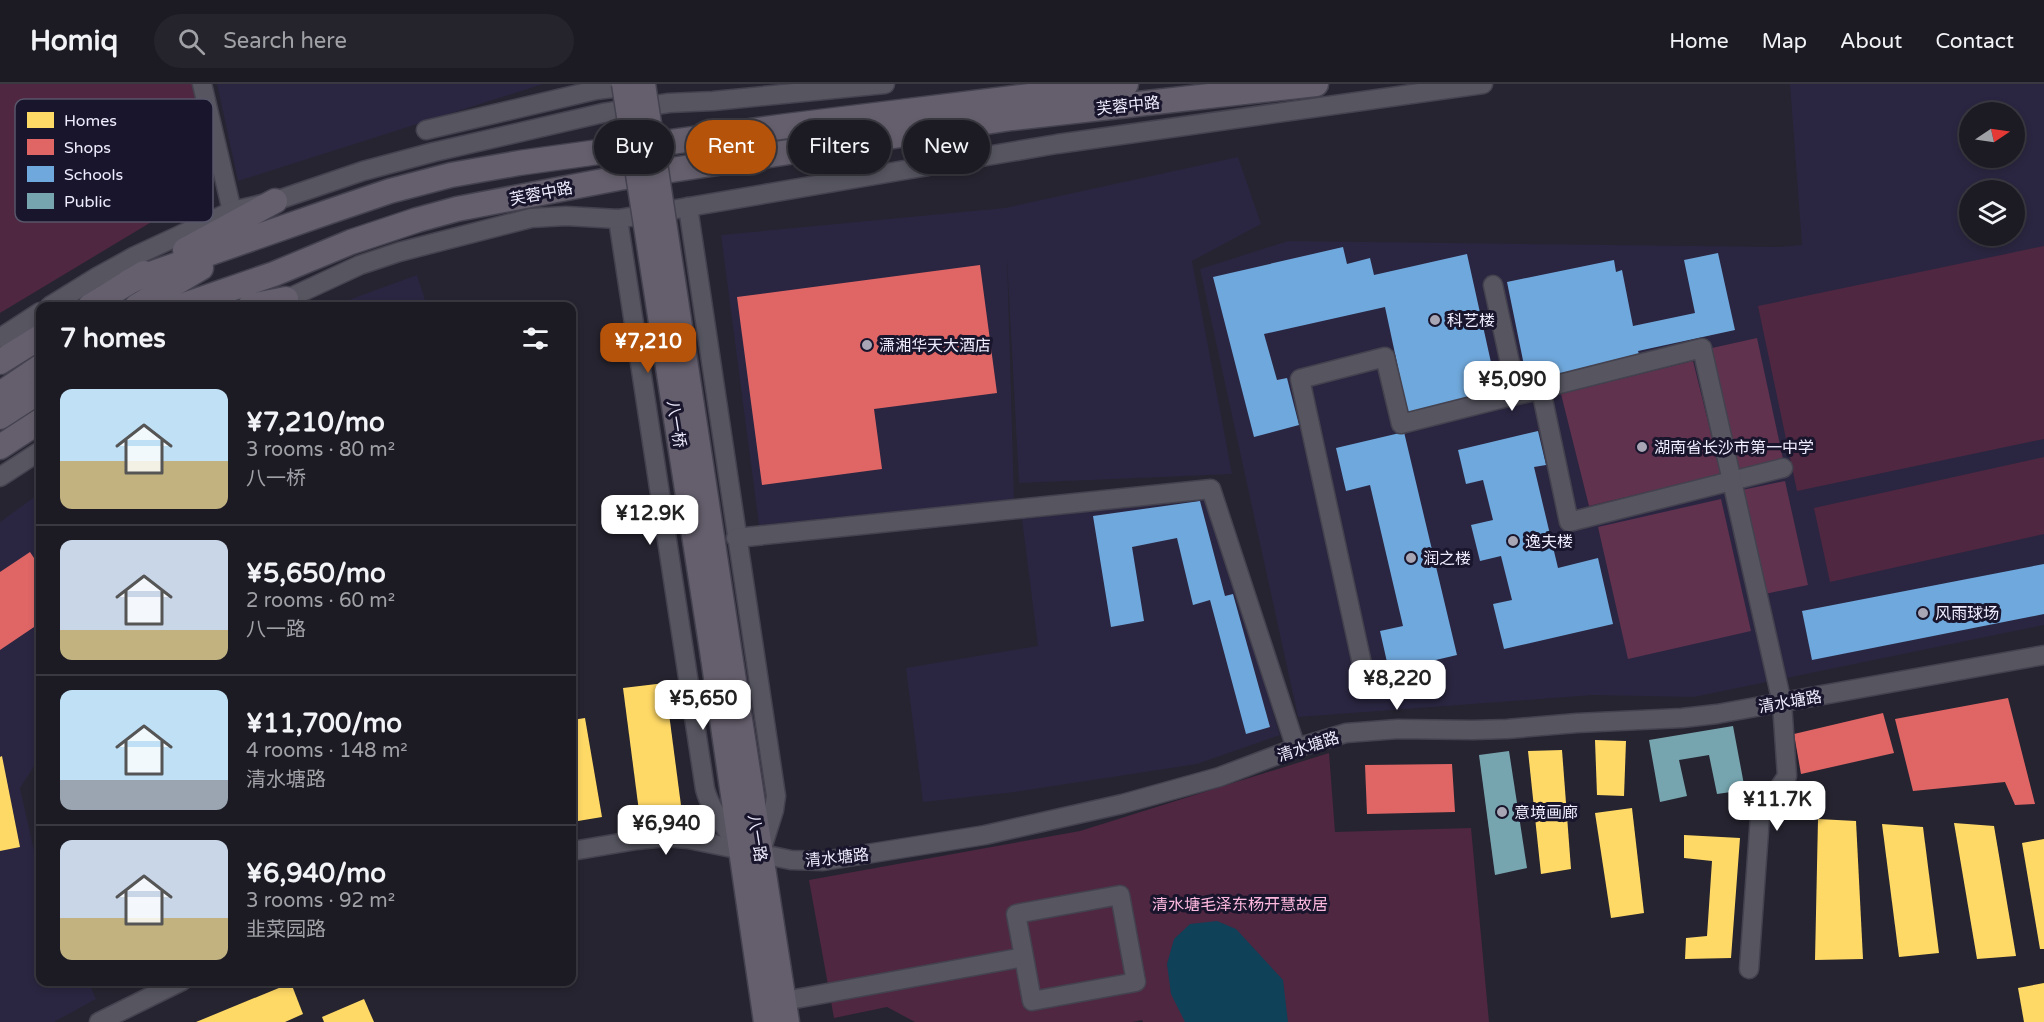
<!DOCTYPE html>
<html lang="en">
<head>
<meta charset="utf-8">
<style>
  :root { --surface:#1c1b24; --page:#25242c; --text:#f1f3f6; --muted:#a0a1a6; --line:#3a3941; --accent:#b45309 }
  body { margin:0; font-family:"Varela Round","Noto Sans SC",sans-serif; background:var(--page); color:var(--text); height:100vh; display:flex; flex-direction:column; font-size:22px; white-space:nowrap }
  * { box-sizing:border-box; margin:0 }
  p { font-size:20px; color:var(--muted) }
  .icon { flex:none; width:33px; height:33px; fill:none; stroke:currentColor; stroke-width:2; stroke-linecap:round; stroke-linejoin:round }
  .map { position:relative; flex:1; overflow:hidden }
  .panel { position:absolute; left:36px; top:218px; width:540px; height:684px; display:flex; flex-direction:column; background:var(--surface); border-radius:12px; box-shadow:0 3px 9px #0003,0 0 0 2px var(--line) }
  .panel>* { flex:none }
  .guide { position:absolute; left:594px; top:36px; width:570px; height:54px; display:flex; gap:12px }
  .needle { width:39px; rotate:77deg }
  .tools { position:absolute; left:1959px; top:18px; display:grid; gap:12px }
  .tools a { display:grid; place-items:center; width:66px; height:66px; border-radius:50%; background:var(--surface); box-shadow:0 3px 9px #0003,0 0 0 2px var(--line); font-size:30px }
  .price { position:absolute; translate:-50% -51px; padding:0 14px; border-radius:12px; background:#fff; color:#222; font-size:20px; line-height:39px; filter:drop-shadow(0 2px 3px #0008) }
  .price::after { content:''; position:absolute; left:50%; top:36px; width:18px; height:14px; margin-left:-9px; background:inherit; clip-path:polygon(0 0,100% 0,50% 100%) }
  .price.current { background:var(--accent); color:#fff }
  ul { padding:0; list-style:none }
  li { display:flex; align-items:center; gap:18px; height:150px; padding:0 24px }
  li+li { border-top:2px solid var(--line) }
  li span { display:grid; place-items:center; flex:none; width:168px; height:120px; border-radius:12px; color:#555 }
  li>.icon { margin-inline-start:auto }
  span .icon { width:72px; height:72px; fill:#fffc; stroke-width:1 }
  li b { font-size:26px }
  h2 { display:flex; justify-content:space-between; align-items:center; height:72px; padding:0 24px; font-size:26px }
  .pill { padding:0 21px; border-radius:27px; background:var(--surface); box-shadow:0 3px 9px #0003,0 0 0 2px var(--line); font-size:21px; line-height:54px }
  .pill.current { background:var(--accent); color:#fff }
  header { display:flex; align-items:center; gap:36px; box-sizing:border-box; height:84px; padding:0 30px; background:var(--surface); border-bottom:2px solid var(--line) }
  header strong { font-size:28px }
  nav { display:flex; gap:33px; margin-inline-start:auto; font-size:21px }
  .search { width:420px; height:54px; background:var(--page); display:flex; align-items:center; gap:15px; box-sizing:border-box; padding:0 21px; border-radius:33px; color:var(--muted); font-size:22px }
  .map>svg:first-child { display:block }
  .built { fill:#2a2641; fill-rule:evenodd }
  .green { fill:#4f2740 }
  .forest { fill:#60324e }
  .water { fill:#0f4158 }
  .homes { fill:#ffd966 }
  .shops { fill:#e06666 }
  .schools { fill:#6fa8dc }
  .public { fill:#76a5af }
  .lines { fill:none; stroke-linecap:round; stroke-linejoin:round }
  .minor-casing { stroke:#44424e; stroke-width:21 }
  .major-casing { stroke:#44424e; stroke-width:27 }
  .minor { stroke:#565560; stroke-width:18 }
  .major { stroke:#655f6d; stroke-width:24 }
  .major-bridge-casing { stroke:#44424e; stroke-width:27; stroke-linecap:butt }
  .major-bridge { stroke:#655f6d; stroke-width:24 }
  .poi-dot { fill:#a8a6b5; stroke:#18152c; stroke-width:2 }
  .labels { text-anchor:middle; stroke-width:6; stroke-linejoin:round; paint-order:stroke }
  .street-label { font-size:16px; fill:#eeecfd; stroke:#18152c }
  .poi-label { font-size:16px; fill:#eeecfd; stroke:#18152c; text-anchor:start }
  .park-label { font-size:16px; fill:#fdb8de; stroke:#18152c }
  .key { fill:#18152c; stroke:#58566b; stroke-width:1.5 }
  .key-label { font-size:16px; fill:#eeecfd }
</style>
</head>
<body>
<header>
<strong>Homiq</strong>
<div class="search"><svg class="icon" aria-label="search" viewBox="0 0 24 24"><circle cx="10" cy="10" r="6"/><path d="M15 15l6 6"/></svg>Search here</div>
<nav><a>Home</a><a>Map</a><a>About</a><a>Contact</a></nav>
</header>
<div class="map">
<svg width="2044" height="938" viewBox="0 0 2044 938">
  <rect width="100%" height="100%" fill="#262430"/>
  <!-- built -->
  <g class="built">
    <polygon points="217,0 543,0 238,97"/>
    <path d="M 1790,0 L 2044,0 L 2044,541 L 1694,613 L 1593,611 L 1298,633 L 1200,185 L 1288,157 L 1779,163 L 1802,161 ZM 1970,28 L 2014,28 L 2014,74 L 1970,74 ZM 1970,106 L 2014,106 L 2014,152 L 1970,152 Z"/>
    <polygon points="1238,73 1261,140 1192,177 1232,390 1019,399 1007,173 1014,416 759,441 721,151 1005,124"/>
    <polygon points="417,191 427,222 332,222"/>
    <polygon points="40,409 40,673 20,704 40,793 40,897 88,897 96,915 54,938 0,938 0,438"/>
    <polygon points="1207,413 1280,651 1197,680 1015,708 923,718 906,584 1038,562 1022,435"/>
  </g>
  <!-- green -->
  <g class="green">
    <polygon points="0,0 194,0 211,77 207,96 193,113 0,229"/>
    <polygon points="2044,162 2044,355 1797,407 1758,222"/>
    <polygon points="2044,373 2044,450 1830,498 1814,424"/>
    <polygon points="1329,669 1335,748 1471,744 1489,938 1143,938 1142,936 1132,938 915,938 887,923 834,934 809,796 1080,747"/>
  </g>
  <!-- forest -->
  <g class="forest">
    <polygon points="1757,254 1783,375 1738,385 1712,264"/>
    <polygon points="1693,277 1721,390 1589,422 1561,310"/>
    <polygon points="1785,397 1808,501 1765,510 1742,406"/>
    <polygon points="1721,415 1751,547 1628,575 1598,443"/>
  </g>
  <!-- water -->
  <polygon class="water" points="1217,837 1236,845 1283,896 1288,938 1185,938 1171,910 1167,880 1174,855 1190,840"/>
  <!-- homes -->
  <g class="homes">
    <polygon points="665,599 682,729 640,735 623,604"/>
    <polygon points="585,634 602,733 572,738 572,636"/>
    <polygon points="1595,656 1626,657 1624,712 1597,711"/>
    <polygon points="1562,666 1571,785 1541,790 1528,667"/>
    <polygon points="2,672 20,763 0,767 0,673"/>
    <polygon points="1632,724 1644,829 1611,834 1595,729"/>
    <polygon points="1818,735 1856,737 1863,875 1815,876"/>
    <polygon points="1954,739 1994,742 2016,872 1977,875"/>
    <polygon points="1882,740 1923,743 1939,869 1899,873"/>
    <polygon points="1684,751 1740,754 1731,874 1685,875 1686,854 1707,852 1712,777 1684,774"/>
    <polygon points="2044,755 2044,865 2040,865 2022,759"/>
    <polygon points="291,899 303,930 285,938 196,938"/>
    <polygon points="2044,899 2044,938 2024,938 2018,904"/>
    <polygon points="364,915 374,938 324,938 322,933"/>
  </g>
  <!-- shops -->
  <g class="shops">
    <polygon points="980,181 997,309 874,325 882,385 762,401 737,213"/>
    <polygon points="30,468 40,483 40,539 0,566 0,488"/>
    <polygon points="2008,614 2035,720 2015,721 2005,698 1913,707 1895,635"/>
    <polygon points="1883,629 1894,669 1801,690 1794,650"/>
    <polygon points="1452,680 1455,728 1367,730 1365,681"/>
  </g>
  <!-- schools -->
  <g class="schools">
    <polygon points="1343,163 1347,180 1370,174 1374,191 1467,170 1498,310 1408,330 1385,223 1264,250 1277,296 1287,294 1299,341 1254,353 1213,193"/>
    <polygon points="1718,169 1735,246 1638,267 1640,273 1527,296 1507,198 1614,176 1616,188 1622,186 1633,242 1695,229 1684,176"/>
    <polygon points="1538,347 1546,381 1534,383 1558,484 1598,474 1613,540 1504,565 1493,520 1512,516 1501,472 1480,477 1471,441 1493,436 1483,396 1466,400 1458,366"/>
    <polygon points="1404,348 1457,571 1389,587 1380,547 1403,542 1370,401 1346,407 1336,364"/>
    <polygon points="1200,417 1225,512 1233,510 1270,643 1246,650 1210,516 1193,521 1177,454 1132,463 1144,537 1111,543 1093,432"/>
    <polygon points="2044,480 2044,530 1812,576 1802,527"/>
  </g>
  <!-- public -->
  <g class="public">
    <polygon points="1733,642 1745,706 1717,710 1709,671 1679,676 1687,712 1660,718 1649,656"/>
    <polygon points="1509,667 1527,784 1495,791 1479,671"/>
  </g>
  <g class="lines">
    <!-- minor casing -->
    <g class="minor-casing">
      <g id="minor">
        <polyline points="202,0 232,127"/>
        <polyline points="426,46 596,6 637,1"/>
        <polyline points="688,123 776,712 774,726 762,764"/>
        <path d="M 618,135 L 705,705 C 711,728 727,745 740,764"/>
        <polyline points="1493,201 1517,311 1541,306 1569,438 1783,384"/>
        <polyline points="276,220 360,181 399,168 531,134 566,132 618,135 1057,60 1483,0"/>
        <polyline points="50,222 97,193 135,172 232,127 275,117 363,87 434,68 603,29 669,19 713,17 885,0"/>
        <polyline points="0,254 40,228"/>
        <polyline points="0,393 40,367"/>
        <polyline points="736,454 1211,405 1296,664"/>
        <polyline points="1364,589 1300,295 1385,273 1401,340 1702,264 1782,619 1787,692 1760,732 1749,885"/>
        <polyline points="572,767 637,756 666,753 688,755 791,776 823,777 985,751 1122,720 1219,693 1296,664 1346,649 1398,645 1473,646 1507,645 1577,639 1682,634 1717,630 2044,571"/>
        <polyline points="784,917 1024,873 1032,917 1136,898 1120,811 1016,830 1024,873"/>
        <polyline points="99,938 182,897"/>
      </g>
    </g>
    <!-- major casing -->
    <g class="major-casing">
      <g id="major">
        <polyline points="185,166 275,117"/>
        <polyline points="130,197 328,128 390,107 451,91 519,79 787,42 1126,0"/>
        <polyline points="90,222 144,189"/>
        <polyline points="137,222 201,184"/>
        <polyline points="181,222 274,190 351,158 417,136 457,125 619,94 1012,34 1316,0"/>
        <polyline points="250,222 286,215"/>
        <polyline points="0,278 40,253"/>
        <polyline points="0,310 40,283"/>
        <polyline points="0,333 40,307"/>
        <polyline points="0,363 40,337"/>
        <polyline points="730,571 787,938"/>
        <polyline points="713,573 766,938"/>
      </g>
    </g>
    <!-- minor -->
    <use href="#minor" class="minor"/>
    <!-- major -->
    <use href="#major" class="major"/>
    <!-- major-bridge casing -->
    <g class="major-bridge-casing">
      <g id="major-bridge">
        <polyline points="624,0 713,573"/>
        <polyline points="643,0 730,571"/>
      </g>
    </g>
    <!-- major-bridge -->
    <use href="#major-bridge" class="major-bridge"/>
  </g>
  <!-- markers -->
  <g class="poi-dot">
    <circle cx="1435" cy="236" r="6"/>
    <circle cx="867" cy="261" r="6"/>
    <circle cx="1642" cy="363" r="6"/>
    <circle cx="1513" cy="457" r="6"/>
    <circle cx="1411" cy="474" r="6"/>
    <circle cx="1923" cy="529" r="6"/>
    <circle cx="1502" cy="728" r="6"/>
  </g>
  <g class="labels">
    <!-- street labels -->
    <g class="street-label">
      <text transform="translate(1128 21) rotate(-6)" y="6">芙蓉中路</text>
      <text transform="translate(541 109) rotate(-11)" y="6">芙蓉中路</text>
      <text transform="translate(677 340) rotate(81)" y="6">八一桥</text>
      <text transform="translate(1790 617) rotate(-10)" y="6">清水塘路</text>
      <text transform="translate(1308 662) rotate(-18)" y="6">清水塘路</text>
      <text transform="translate(758 754) rotate(81)" y="6">八一路</text>
      <text transform="translate(837 773) rotate(-6)" y="6">清水塘路</text>
    </g>
    <!-- poi labels -->
    <g class="poi-label">
      <text x="1447" y="242">科艺楼</text>
      <text x="879" y="267">潇湘华天大酒店</text>
      <text x="1654" y="369">湖南省长沙市第一中学</text>
      <text x="1525" y="463">逸夫楼</text>
      <text x="1423" y="480">润之楼</text>
      <text x="1935" y="535">风雨球场</text>
      <text x="1514" y="734">意境画廊</text>
    </g>
    <!-- park labels -->
    <g class="park-label">
      <text x="1240" y="826">清水塘毛泽东杨开慧故居</text>
    </g>
  </g>
  <!-- legend -->
  <rect x="15" y="15" width="198" height="123" rx="9" class="key"/>
  <rect x="27" y="28" width="27" height="16" fill="#ffd966"/>
  <rect x="27" y="55" width="27" height="16" fill="#e06666"/>
  <rect x="27" y="82" width="27" height="16" fill="#6fa8dc"/>
  <rect x="27" y="109" width="27" height="16" fill="#76a5af"/>
  <g class="key-label">
    <text x="64" y="42">Homes</text>
    <text x="64" y="69">Shops</text>
    <text x="64" y="96">Schools</text>
    <text x="64" y="123">Public</text>
  </g>
</svg>
<div class="tools">
<a><svg class="needle" viewBox="-14 -14 28 28"><path d="M0-13l5 13h-10z" fill="#e53935"/><path d="M0 13l5-13h-10z" fill="#a0a1a6"/></svg></a>
<a><svg class="icon" aria-label="layers" viewBox="0 0 24 24"><path d="M12 4l9 5-9 5-9-5zM3 14l9 5 9-5"/></svg></a>
</div>
<b class="price current" style="left:648px;top:290px">¥7,210</b>
<b class="price" style="left:1512px;top:328px">¥5,090</b>
<b class="price" style="left:650px;top:462px">¥12.9K</b>
<b class="price" style="left:1397px;top:627px">¥8,220</b>
<b class="price" style="left:703px;top:647px">¥5,650</b>
<b class="price" style="left:1777px;top:748px">¥11.7K</b>
<b class="price" style="left:666px;top:772px">¥6,940</b>
<div class="guide">
<a class="pill">Buy</a>
<a class="pill current">Rent</a>
<a class="pill">Filters</a>
<a class="pill">New</a>
</div>
<section class="panel">
<h2>7 homes<svg class="icon" aria-label="filters" viewBox="0 0 24 24"><path d="M4 7h16M4 17h16"/><circle cx="9" cy="7" r="2"/><circle cx="15" cy="17" r="2"/></svg></h2>
<ul>
<li><span style="background:linear-gradient(#bfe0f5 60%,#c2b280 0)"><svg class="icon" aria-label="home" viewBox="0 0 24 24"><path d="M3 11l9-7 9 7M6 9v11h12V9"/></svg></span><div><b>¥7,210/mo</b><p>3 rooms · 80 m²</p><p>八一桥</p></div></li>
<li><span style="background:linear-gradient(#c9d6e8 75%,#c2b280 0)"><svg class="icon" aria-label="home" viewBox="0 0 24 24"><path d="M3 11l9-7 9 7M6 9v11h12V9"/></svg></span><div><b>¥5,650/mo</b><p>2 rooms · 60 m²</p><p>八一路</p></div></li>
<li><span style="background:linear-gradient(#bfe0f5 75%,#9aa5b1 0)"><svg class="icon" aria-label="home" viewBox="0 0 24 24"><path d="M3 11l9-7 9 7M6 9v11h12V9"/></svg></span><div><b>¥11,700/mo</b><p>4 rooms · 148 m²</p><p>清水塘路</p></div></li>
<li><span style="background:linear-gradient(#c9d6e8 65%,#c2b280 0)"><svg class="icon" aria-label="home" viewBox="0 0 24 24"><path d="M3 11l9-7 9 7M6 9v11h12V9"/></svg></span><div><b>¥6,940/mo</b><p>3 rooms · 92 m²</p><p>韭菜园路</p></div></li>
</ul>
</section>
</div>
</body>
</html>
